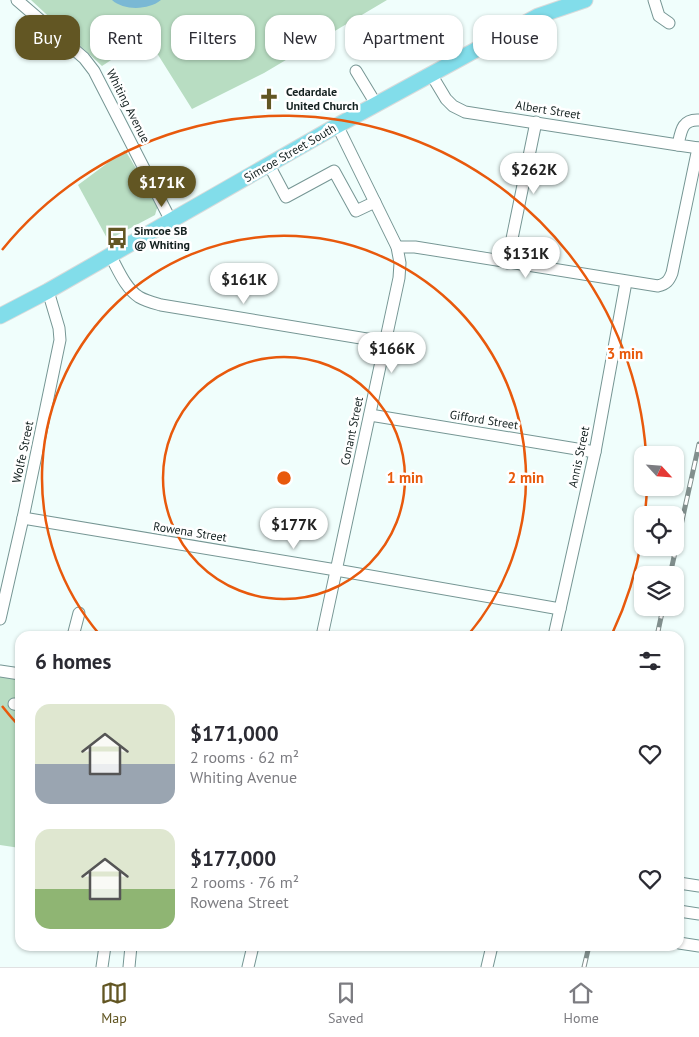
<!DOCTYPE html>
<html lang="en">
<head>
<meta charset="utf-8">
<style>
  :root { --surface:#fff; --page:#f7f7f7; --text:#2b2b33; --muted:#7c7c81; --line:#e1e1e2; --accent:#625623 }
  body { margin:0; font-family:"PT Sans",sans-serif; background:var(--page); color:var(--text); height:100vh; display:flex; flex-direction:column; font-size:19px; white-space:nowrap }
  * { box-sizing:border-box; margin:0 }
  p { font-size:16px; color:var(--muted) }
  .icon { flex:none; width:28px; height:28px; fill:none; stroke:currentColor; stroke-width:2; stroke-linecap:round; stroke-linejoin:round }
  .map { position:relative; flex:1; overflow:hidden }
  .details { position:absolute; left:15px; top:631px; width:669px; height:320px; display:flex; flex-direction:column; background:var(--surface); border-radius:15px; box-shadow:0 1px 4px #0004 }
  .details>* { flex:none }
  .top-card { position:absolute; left:15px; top:15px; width:670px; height:45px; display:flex; gap:10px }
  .needle { width:32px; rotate:116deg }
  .buttons { position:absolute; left:634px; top:446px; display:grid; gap:10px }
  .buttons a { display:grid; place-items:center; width:50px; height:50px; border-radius:10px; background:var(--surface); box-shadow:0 1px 4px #0004; font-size:25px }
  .price { position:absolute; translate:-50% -42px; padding:0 11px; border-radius:18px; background:#fff; color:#222; font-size:16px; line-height:32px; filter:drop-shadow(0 1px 2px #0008) }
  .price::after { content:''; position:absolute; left:50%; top:30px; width:15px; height:11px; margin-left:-8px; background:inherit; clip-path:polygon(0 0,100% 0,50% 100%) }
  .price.on { background:var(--accent); color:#fff }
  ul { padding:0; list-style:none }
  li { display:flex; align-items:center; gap:15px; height:125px; padding:0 20px }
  li span { display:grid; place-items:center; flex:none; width:140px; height:100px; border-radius:15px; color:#555 }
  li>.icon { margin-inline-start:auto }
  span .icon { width:60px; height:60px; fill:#fffc; stroke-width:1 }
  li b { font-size:21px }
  h2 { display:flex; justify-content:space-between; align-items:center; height:60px; padding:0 20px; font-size:21px }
  .chip { padding:0 18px; border-radius:15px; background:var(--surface); box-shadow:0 1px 4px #0004; font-size:18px; line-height:45px }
  .chip.on { background:var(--accent); color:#fff }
  .dock { display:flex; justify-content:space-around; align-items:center; height:70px; border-top:1px solid var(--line); background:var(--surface); font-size:14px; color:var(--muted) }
  .dock a { display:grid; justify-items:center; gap:2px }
  .dock .on { color:var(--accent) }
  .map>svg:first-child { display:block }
  .green { fill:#b8ddc2 }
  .water { fill:#7ab8d4 }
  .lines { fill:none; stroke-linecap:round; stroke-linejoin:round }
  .minor-casing { stroke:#769694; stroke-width:13 }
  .major-casing { stroke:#d9dbdb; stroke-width:17 }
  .minor { stroke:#fff; stroke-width:11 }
  .major { stroke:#82ddea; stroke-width:15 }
  .rail-casing { stroke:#818f8d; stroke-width:5 }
  .rail { stroke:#fff; stroke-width:3; stroke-dasharray:9; stroke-linecap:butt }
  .ring { fill:none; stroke:#e8590c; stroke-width:2.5 }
  .labels { text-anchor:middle; stroke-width:5; stroke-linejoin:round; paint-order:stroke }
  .poi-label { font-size:12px; font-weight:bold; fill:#142120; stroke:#fff; text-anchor:start }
  .street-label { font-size:12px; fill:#142120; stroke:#fff }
  .centre { fill:#e8590c; stroke:#fff; stroke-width:2.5 }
  .ring-label { font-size:15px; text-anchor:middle; font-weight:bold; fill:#e8590c; stroke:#fff; stroke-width:5; stroke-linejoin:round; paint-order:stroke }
</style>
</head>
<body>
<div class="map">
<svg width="699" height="967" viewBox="0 0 699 967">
  <rect width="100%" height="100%" fill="#f0fefc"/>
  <!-- green -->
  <g class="green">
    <polygon points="31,0 387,0 264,73 192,109 150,42 143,39 102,66"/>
    <polygon points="125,150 158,205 155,215 108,240 78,185"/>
    <polygon points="0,674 20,677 20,848 0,845"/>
  </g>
  <!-- water -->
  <path class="water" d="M 112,0 L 161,0 C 149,10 124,11 112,0 Z"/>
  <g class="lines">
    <!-- minor casing -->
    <g class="minor-casing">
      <g id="minor">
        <polyline points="17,0 84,58 94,71 171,221"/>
        <polyline points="654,0 659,16 669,23"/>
        <polyline points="356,71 376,104"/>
        <polyline points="431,74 446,99 453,106 465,112 678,145"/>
        <path d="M 699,120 C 682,119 681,131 678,145 L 699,148"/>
        <polyline points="269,165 286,197 334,171 356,211 375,202"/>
        <path d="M 397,247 L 415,247 L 658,286 C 666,284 669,281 672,273 L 698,148"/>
        <path d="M 110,255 C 118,269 125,288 139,297 C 146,301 154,303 161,305 L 385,342"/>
        <polyline points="507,263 536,122"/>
        <polyline points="370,415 595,452"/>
        <polyline points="23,518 336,570 560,609"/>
        <polyline points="0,619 23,518 60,340 59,328 48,291"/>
        <polyline points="73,636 79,613"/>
        <polyline points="322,636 399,278 400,263 397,247 337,125"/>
        <polyline points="554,636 595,452 626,282"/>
        <polyline points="0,671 20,674"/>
        <polyline points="14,704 20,705"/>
        <polyline points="679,883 699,886"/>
        <polyline points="679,911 699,914"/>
        <polyline points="679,943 699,946"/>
        <polyline points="102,967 105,946"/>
        <polyline points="129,967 131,946"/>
        <polyline points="248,967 253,946"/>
        <polyline points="487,967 492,946"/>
      </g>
    </g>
    <!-- major casing -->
    <g class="major-casing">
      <polyline id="major" points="0,316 48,291 331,129 538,16 585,0"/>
    </g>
    <!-- minor -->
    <use href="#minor" class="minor"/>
    <!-- major -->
    <use href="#major" class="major"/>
    <!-- rail casing -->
    <g class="rail-casing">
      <g id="rail">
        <polyline points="670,575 699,444"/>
        <polyline points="657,636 663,608"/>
        <polyline points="584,967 589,946"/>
      </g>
    </g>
    <!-- rail -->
    <use href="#rail" class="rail"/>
  </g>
  <!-- distance rings -->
  <g class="ring">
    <circle cx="284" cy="478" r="121"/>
    <path d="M100 635A242 242 0 1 1 468 635"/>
    <path d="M647 488A363 363 0 0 1 645 513M642 538A363 363 0 0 1 612 634M19 726A363 363 0 0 1 2 706M2 250A363 363 0 0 1 646 453"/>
  </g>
  <!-- icons -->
  <defs>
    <g id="church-bare" transform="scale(1.725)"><path d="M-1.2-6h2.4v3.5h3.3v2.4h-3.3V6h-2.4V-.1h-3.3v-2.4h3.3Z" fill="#625623" stroke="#fff" stroke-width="2.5" paint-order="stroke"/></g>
    <g id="bus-bare" transform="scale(1.725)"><path d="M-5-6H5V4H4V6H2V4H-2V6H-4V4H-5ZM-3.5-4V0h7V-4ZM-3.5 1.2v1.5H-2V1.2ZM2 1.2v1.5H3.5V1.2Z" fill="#625623" stroke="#fff" stroke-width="2.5" paint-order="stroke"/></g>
  </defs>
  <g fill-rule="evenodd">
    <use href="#church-bare" x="269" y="99"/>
    <use href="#bus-bare" x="117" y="238"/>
  </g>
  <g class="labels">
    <!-- poi labels -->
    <g class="poi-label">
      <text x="286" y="96">Cedardale<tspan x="286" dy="14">United Church</tspan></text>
      <text x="134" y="235">Simcoe SB<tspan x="134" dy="14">@ Whiting</tspan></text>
    </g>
    <!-- street labels -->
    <g class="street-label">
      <text transform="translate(128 106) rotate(63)" y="4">Whiting Avenue</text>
      <text transform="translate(548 110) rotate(9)" y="4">Albert Street</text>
      <text transform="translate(290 153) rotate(-30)" y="4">Simcoe Street South</text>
      <text transform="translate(484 420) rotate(9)" y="4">Gifford Street</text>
      <text transform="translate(352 431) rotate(-78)" y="4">Conant Street</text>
      <text transform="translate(23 452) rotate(-78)" y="4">Wolfe Street</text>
      <text transform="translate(579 457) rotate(-78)" y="4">Annis Street</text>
      <text transform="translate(190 532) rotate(9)" y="4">Rowena Street</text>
    </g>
  </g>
  <circle cx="284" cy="478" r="8" class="centre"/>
  <g class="ring-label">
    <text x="625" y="359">3 min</text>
    <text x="405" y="483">1 min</text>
    <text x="526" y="483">2 min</text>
  </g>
</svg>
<div class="buttons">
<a><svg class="needle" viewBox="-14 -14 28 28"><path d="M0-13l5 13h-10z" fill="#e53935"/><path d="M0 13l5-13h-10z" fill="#7c7c81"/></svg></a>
<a><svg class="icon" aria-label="locate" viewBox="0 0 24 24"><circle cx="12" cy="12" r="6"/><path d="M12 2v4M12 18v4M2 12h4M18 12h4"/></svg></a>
<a><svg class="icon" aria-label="layers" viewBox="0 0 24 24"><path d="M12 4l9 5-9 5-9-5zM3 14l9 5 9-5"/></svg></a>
</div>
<b class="price" style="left:534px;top:195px">$262K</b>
<b class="price on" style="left:162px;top:208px">$171K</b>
<b class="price" style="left:526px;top:279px">$131K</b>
<b class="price" style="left:244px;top:305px">$161K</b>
<b class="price" style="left:392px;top:374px">$166K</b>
<b class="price" style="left:294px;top:550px">$177K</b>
<div class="top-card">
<a class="chip on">Buy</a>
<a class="chip">Rent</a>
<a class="chip">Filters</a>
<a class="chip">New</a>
<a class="chip">Apartment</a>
<a class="chip">House</a>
</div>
<section class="details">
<h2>6 homes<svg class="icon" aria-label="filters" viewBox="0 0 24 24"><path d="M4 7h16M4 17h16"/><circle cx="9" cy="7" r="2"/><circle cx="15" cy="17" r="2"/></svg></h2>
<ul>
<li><span style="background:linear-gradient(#dfe7d0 60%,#9aa5b1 0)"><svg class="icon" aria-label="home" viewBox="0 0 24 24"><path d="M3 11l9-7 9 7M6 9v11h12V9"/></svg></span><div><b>$171,000</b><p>2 rooms · 62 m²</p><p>Whiting Avenue</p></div><svg class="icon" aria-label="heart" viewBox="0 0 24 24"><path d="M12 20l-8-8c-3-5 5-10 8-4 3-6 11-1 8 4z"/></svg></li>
<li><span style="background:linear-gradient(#dfe7d0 60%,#8fb573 0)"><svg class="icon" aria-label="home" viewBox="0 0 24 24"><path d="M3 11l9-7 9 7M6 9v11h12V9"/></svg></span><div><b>$177,000</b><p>2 rooms · 76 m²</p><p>Rowena Street</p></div><svg class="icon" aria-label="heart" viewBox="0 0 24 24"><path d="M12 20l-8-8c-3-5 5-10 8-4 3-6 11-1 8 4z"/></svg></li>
</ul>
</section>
</div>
<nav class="dock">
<a class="on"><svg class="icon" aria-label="map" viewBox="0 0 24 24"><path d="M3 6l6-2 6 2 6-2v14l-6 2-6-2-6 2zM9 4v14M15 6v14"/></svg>Map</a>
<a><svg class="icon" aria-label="saved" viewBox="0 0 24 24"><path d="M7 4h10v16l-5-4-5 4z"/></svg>Saved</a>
<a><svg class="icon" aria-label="home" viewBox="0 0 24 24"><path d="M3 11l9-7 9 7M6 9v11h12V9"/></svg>Home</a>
</nav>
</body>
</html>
